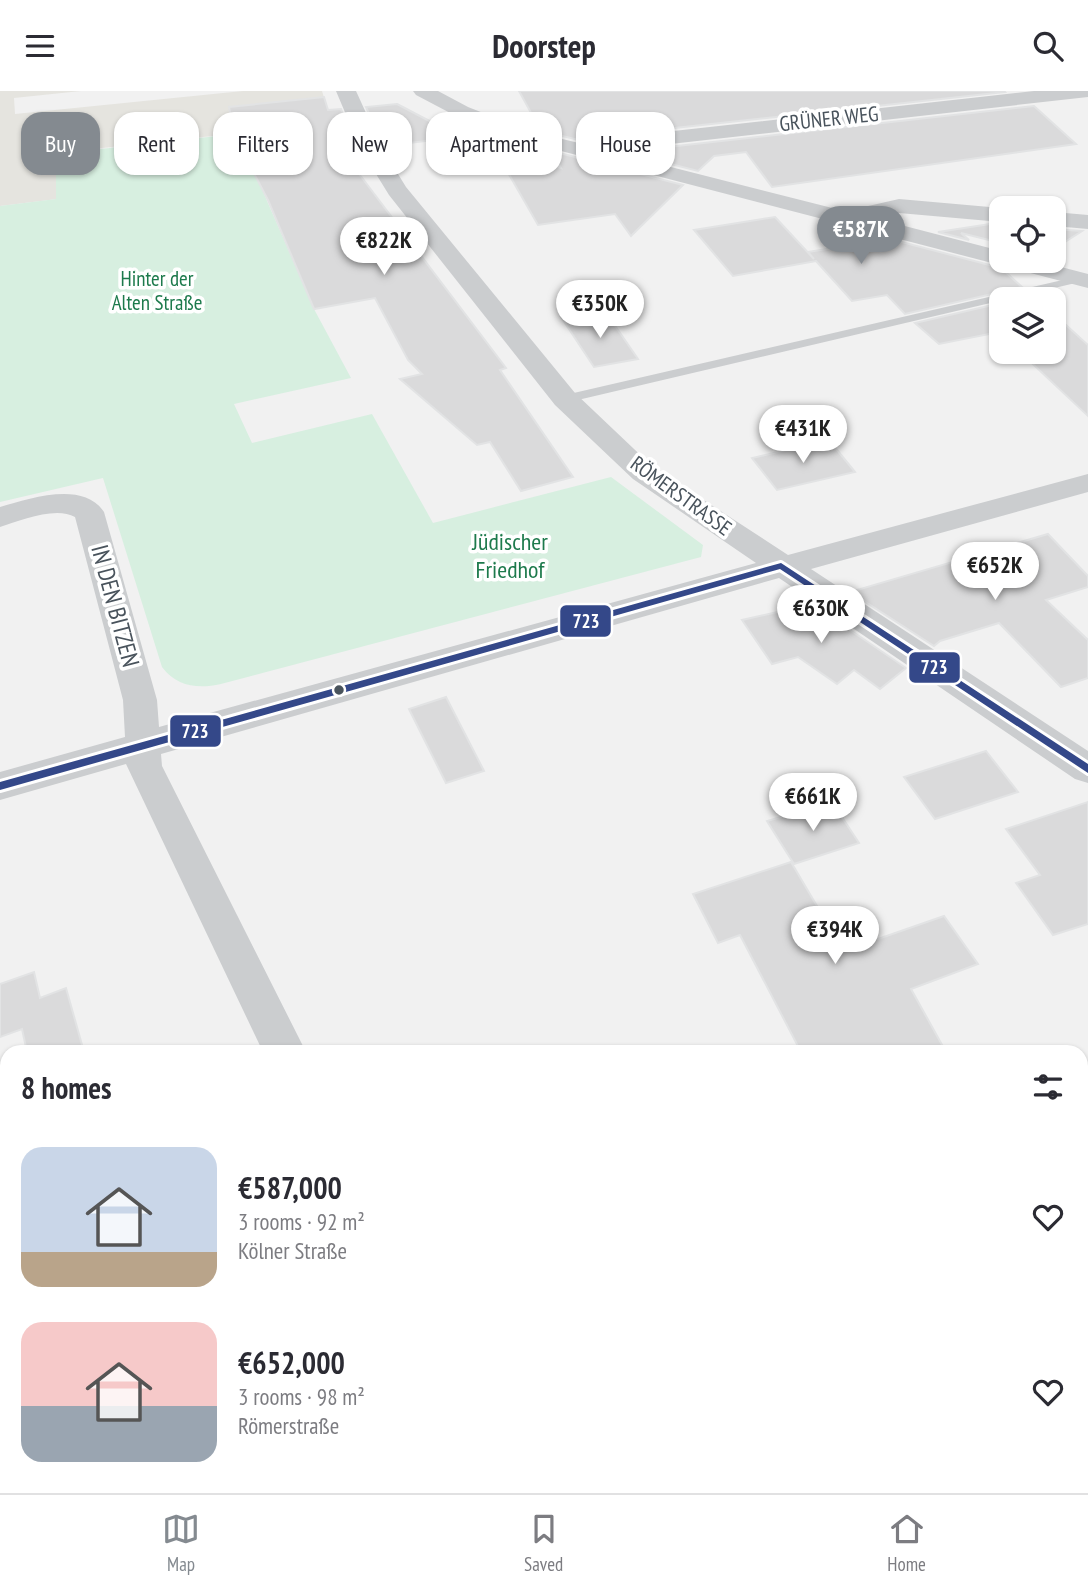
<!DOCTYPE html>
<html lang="en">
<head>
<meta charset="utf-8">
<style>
  :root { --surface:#fff; --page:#f7f7f7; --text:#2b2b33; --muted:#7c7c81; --line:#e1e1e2; --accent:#848a90 }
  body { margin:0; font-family:"PT Sans Narrow",sans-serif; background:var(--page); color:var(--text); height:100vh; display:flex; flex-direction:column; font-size:26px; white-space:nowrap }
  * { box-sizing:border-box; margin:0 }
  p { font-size:23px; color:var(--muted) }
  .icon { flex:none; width:38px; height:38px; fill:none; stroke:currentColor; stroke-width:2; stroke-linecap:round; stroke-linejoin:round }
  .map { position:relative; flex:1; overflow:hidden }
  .details { position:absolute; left:0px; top:954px; width:1088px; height:450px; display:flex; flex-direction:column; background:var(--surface); border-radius:21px 21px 0 0; box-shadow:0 2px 5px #0004 }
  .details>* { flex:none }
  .banner { position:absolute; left:21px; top:21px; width:700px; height:63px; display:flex; gap:14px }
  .controls { position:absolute; left:989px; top:105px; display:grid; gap:14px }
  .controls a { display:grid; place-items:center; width:77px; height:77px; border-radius:14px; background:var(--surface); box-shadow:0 2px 5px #0004; font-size:35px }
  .price { position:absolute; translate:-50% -60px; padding:0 16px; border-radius:24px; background:#fff; color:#222; font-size:23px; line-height:46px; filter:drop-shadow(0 2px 4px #0008) }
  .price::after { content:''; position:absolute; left:50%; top:42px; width:21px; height:16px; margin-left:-10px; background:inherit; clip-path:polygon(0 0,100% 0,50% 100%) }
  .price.active { background:var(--accent); color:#fff }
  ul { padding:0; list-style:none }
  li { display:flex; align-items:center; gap:21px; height:175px; padding:0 21px }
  li span { display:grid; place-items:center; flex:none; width:196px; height:140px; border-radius:21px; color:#555 }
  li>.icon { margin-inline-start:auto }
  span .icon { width:84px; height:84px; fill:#fffc; stroke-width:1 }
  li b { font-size:30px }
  h2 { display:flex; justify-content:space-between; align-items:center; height:84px; padding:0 21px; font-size:30px }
  .pill { padding:0 24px; border-radius:21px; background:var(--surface); box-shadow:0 2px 5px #0004; font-size:24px; line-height:63px }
  .pill.active { background:var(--accent); color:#fff }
  header { display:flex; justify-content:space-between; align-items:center; height:91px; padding:0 21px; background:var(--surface); font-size:32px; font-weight:600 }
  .dock { display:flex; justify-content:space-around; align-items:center; height:98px; border-top:2px solid var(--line); background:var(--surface); font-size:19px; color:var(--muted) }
  .dock a { display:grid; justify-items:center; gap:4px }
  .dock .active { color:var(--accent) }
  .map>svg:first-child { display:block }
  .commercial { fill:#e5e4df }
  .green { fill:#d7efe0 }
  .building { fill:#dadadb; stroke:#e2e3e4; stroke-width:2 }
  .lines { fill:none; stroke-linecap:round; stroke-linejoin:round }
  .service { fill:#cbcdcf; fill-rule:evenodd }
  .minor { fill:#cbcdcf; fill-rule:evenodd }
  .bus-1-casing { stroke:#fff; stroke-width:6 }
  .bus-1 { fill:#344889; fill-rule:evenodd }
  .bus-dot { fill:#49535c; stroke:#fff; stroke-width:2.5 }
  .labels { text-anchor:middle; stroke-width:7; stroke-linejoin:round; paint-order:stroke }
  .far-street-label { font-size:21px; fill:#49535c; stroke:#fff }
  .far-park-label { font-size:21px; fill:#1d7a4c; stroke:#fff }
  .park-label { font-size:24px; fill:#1d7a4c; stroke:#fff }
  .street-label { font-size:24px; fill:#49535c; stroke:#fff }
  .line-badge { stroke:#fff; stroke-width:2.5 }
  .badge-label { font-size:19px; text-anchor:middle; font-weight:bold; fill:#fff }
</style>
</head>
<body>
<header><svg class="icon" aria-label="menu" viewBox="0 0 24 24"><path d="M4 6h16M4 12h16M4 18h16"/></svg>Doorstep<svg class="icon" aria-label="search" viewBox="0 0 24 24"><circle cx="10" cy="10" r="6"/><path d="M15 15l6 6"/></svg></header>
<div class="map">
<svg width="1088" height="1402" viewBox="0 0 1088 1402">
  <rect width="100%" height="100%" fill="#f1f1f1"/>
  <!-- commercial -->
  <polygon class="commercial" points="0,0 81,0 14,7 15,23 243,0 322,0 332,32 56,62 57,108 0,115"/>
  <!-- green -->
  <path class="green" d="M 226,44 L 227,50 L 235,49 L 239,72 L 248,71 L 258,89 L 314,218 L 351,287 L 234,313 L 252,352 L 372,323 L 433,432 L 611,386 L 703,454 L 701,466 L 221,593 C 198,598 177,596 162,576 L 103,387 L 0,411 L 0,115 L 56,108 L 56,63 Z"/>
  <!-- building -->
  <g class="building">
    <polygon points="519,0 1004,0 1005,1 592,46 583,50 541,40"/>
    <polygon points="324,6 328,19 341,18 357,58 341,59 506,277 500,279 573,386 521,400 490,351 477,354 400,288 422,283 408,269 375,207 314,218 268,109 248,71 239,72 229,16"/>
    <polygon points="397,13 460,46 384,55 366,16"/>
    <polygon points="1034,15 1076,53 772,96 746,61 714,65 698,80 623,61"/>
    <polygon points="492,54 561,77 552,60 683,94 631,145 615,123 538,134"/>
    <polygon points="775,126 814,168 808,161 890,148 1001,177 1022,196 905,223 887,204 852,210 816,170 733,185 694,139"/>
    <polygon points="990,133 1001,134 1001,152 961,142 969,149 938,141"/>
    <polygon points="1054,138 1082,140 1054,158"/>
    <polygon points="1001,212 1001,243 999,241 939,253 915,232"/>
    <polygon points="1054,223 1088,254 1088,325 1020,261 1054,261"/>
    <polygon points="561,226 609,226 638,268 594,276"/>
    <polygon points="829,349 855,381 777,399 752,367"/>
    <polygon points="1048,443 1088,485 1088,496 1046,509 1088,549 1088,587 1061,596 999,532 940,550 934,555 850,501"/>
    <polygon points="812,513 906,577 880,598 854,579 837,593 798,566 772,573 742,529"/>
    <polygon points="446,606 484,680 446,692 409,618"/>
    <polygon points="986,660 1018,701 935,728 904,686"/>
    <polygon points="832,711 859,752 794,773 767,730"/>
    <polygon points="1088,711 1088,833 1053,844 1016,792 1040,784 1006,738"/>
    <polygon points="791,771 840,854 876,844 878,848 944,825 978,873 911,898 946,961 801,961 740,844 718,852 693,803"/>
    <polygon points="34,881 40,907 66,897 84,961 27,961 22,938 0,946 0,893"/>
  </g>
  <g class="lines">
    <!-- service -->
    <polygon class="service" points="1080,185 1084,186 1084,190 565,312 559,308 565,304"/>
    <!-- minor -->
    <g class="minor">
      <path d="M 336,0 L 356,0 L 382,57 L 406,96 L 575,302 L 653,376 L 788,464 L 1088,383 L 1088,401 L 811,478 L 1088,660 L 1088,692 L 1075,688 L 779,487 L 161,663 L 162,675 L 306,961 L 263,961 L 126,673 L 0,709 L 0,681 L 125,646 L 123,609 L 75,426 C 55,415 20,430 0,436 L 0,416 C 29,408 83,389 104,421 L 157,609 L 159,636 L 756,472 L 633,388 L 555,314 L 389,104 L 360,57 Z"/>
      <polygon points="413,0 438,0 468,16 529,40 583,53 592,49 1034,0 1088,0 1088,6 608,60 852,122 855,118 899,108 1001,117 1001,131 899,122 874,127 1001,160 1001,170 1038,170 1088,183 1088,197 515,48 454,24 416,4"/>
      <polygon points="1054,121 1088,124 1088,138 1054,135"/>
      <polygon points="473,1396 527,1396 529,1402 475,1402"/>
    </g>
    <!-- bus-1 casing -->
    <g class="bus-1-casing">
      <polygon id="bus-1" points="781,472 1088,673 1088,682 780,478 0,699 0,691"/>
    </g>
    <!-- bus-1 -->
    <use href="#bus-1" class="bus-1"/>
  </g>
  <!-- markers -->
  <circle class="bus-dot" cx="339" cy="599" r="6"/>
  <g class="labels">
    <!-- far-street labels -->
    <g class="far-street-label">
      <text transform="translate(829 28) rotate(-6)" y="7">GRÜNER WEG</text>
      <text transform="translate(681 405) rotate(36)" y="7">RÖMERSTRASSE</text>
    </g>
    <!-- far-park labels -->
    <g class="far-park-label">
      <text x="157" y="195">Hinter der<tspan x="157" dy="24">Alten Straße</tspan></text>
    </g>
    <!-- park labels -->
    <g class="park-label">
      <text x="510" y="459">Jüdischer<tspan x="510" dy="28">Friedhof</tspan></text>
    </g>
    <!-- street labels -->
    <g class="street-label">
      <text transform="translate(115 515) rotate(75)" y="8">IN DEN BITZEN</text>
    </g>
  </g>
  <g class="line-badge">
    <rect x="559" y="513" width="53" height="34" rx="7" fill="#344889"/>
    <rect x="908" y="560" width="53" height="33" rx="7" fill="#344889"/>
    <rect x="169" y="623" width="53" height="34" rx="7" fill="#344889"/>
  </g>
  <g class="badge-label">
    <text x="586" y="537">723</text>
    <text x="934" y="583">723</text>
    <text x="195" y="647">723</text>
  </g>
</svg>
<div class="controls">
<a><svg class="icon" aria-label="locate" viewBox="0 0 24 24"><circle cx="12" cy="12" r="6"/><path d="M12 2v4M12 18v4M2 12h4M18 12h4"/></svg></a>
<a><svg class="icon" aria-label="layers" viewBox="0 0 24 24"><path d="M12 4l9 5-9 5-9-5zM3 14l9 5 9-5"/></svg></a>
</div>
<b class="price active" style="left:861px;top:175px">€587K</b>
<b class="price" style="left:384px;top:186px">€822K</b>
<b class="price" style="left:600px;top:249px">€350K</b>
<b class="price" style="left:803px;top:374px">€431K</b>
<b class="price" style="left:995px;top:511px">€652K</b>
<b class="price" style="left:821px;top:554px">€630K</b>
<b class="price" style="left:813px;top:742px">€661K</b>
<b class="price" style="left:835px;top:875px">€394K</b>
<div class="banner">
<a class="pill active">Buy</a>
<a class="pill">Rent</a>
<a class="pill">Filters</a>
<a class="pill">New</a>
<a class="pill">Apartment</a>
<a class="pill">House</a>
</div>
<section class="details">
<h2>8 homes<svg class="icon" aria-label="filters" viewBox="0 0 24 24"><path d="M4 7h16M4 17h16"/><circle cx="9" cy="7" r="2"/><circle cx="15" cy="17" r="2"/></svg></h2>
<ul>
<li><span style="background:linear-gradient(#c9d6e8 75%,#b9a48a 0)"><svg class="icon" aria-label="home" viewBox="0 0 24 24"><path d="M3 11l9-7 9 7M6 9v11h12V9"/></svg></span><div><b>€587,000</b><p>3 rooms · 92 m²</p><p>Kölner Straße</p></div><svg class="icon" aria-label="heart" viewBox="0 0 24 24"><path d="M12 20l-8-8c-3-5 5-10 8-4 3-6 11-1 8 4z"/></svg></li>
<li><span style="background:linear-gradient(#f6c9c9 60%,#9aa5b1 0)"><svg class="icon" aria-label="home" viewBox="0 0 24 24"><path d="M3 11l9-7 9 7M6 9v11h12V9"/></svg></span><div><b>€652,000</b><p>3 rooms · 98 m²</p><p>Römerstraße</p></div><svg class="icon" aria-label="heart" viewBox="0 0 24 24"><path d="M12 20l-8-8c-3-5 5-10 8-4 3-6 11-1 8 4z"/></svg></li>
</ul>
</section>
</div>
<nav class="dock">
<a class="active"><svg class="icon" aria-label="map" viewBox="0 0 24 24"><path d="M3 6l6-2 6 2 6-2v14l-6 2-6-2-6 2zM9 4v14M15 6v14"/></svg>Map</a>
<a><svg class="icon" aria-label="saved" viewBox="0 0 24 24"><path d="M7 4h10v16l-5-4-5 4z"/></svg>Saved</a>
<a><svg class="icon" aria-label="home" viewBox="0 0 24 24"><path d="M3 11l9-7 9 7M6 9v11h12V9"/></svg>Home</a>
</nav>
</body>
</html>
